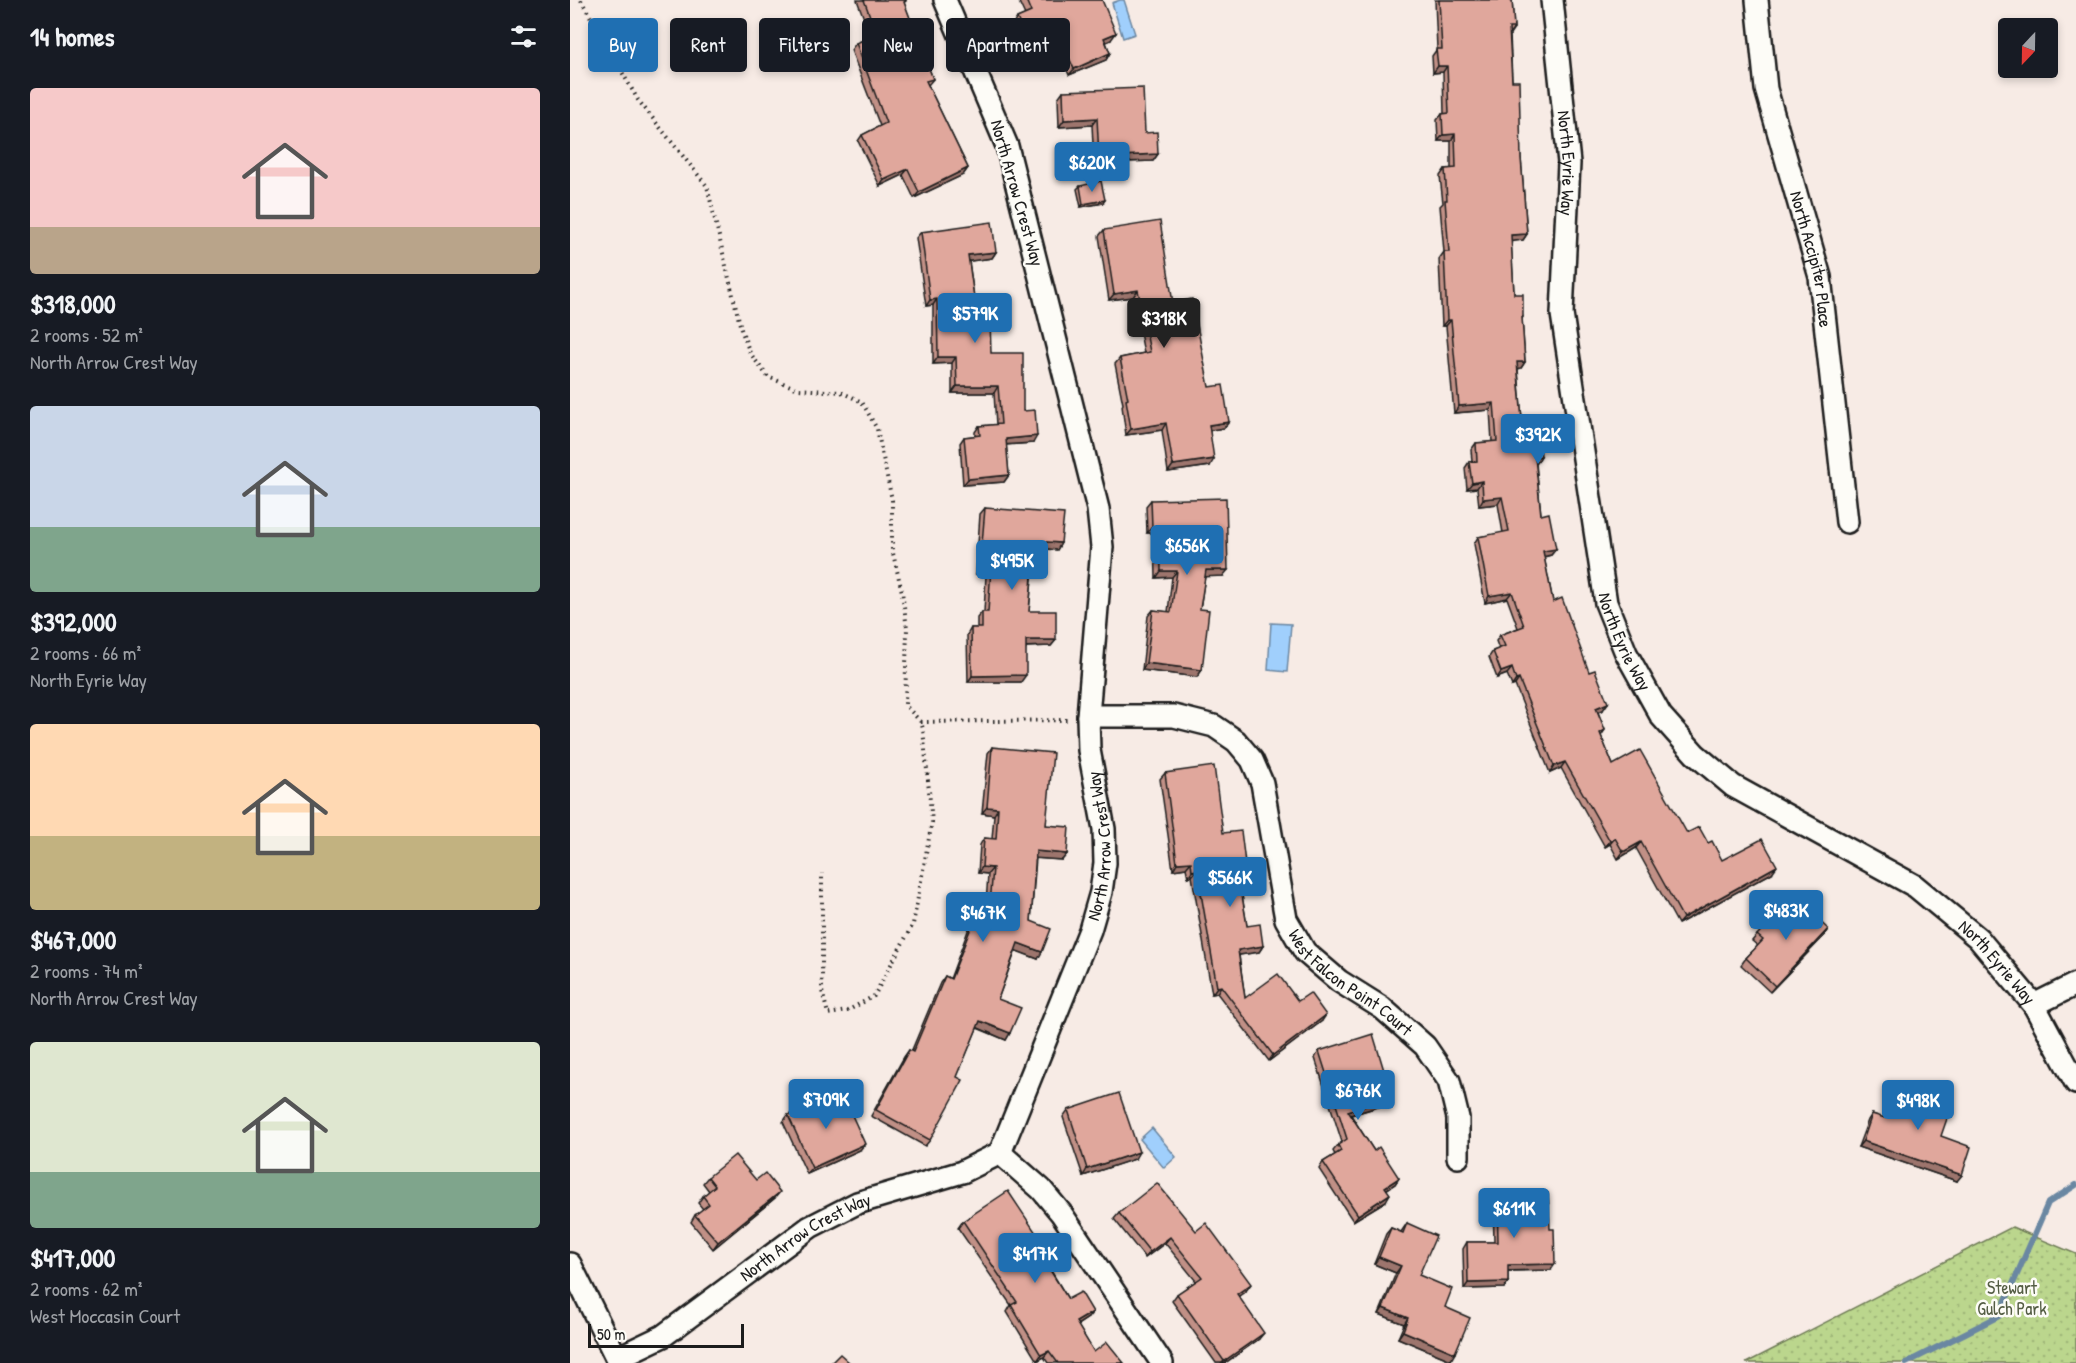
<!DOCTYPE html>
<html lang="en">
<head>
<meta charset="utf-8">
<style>
  :root { --surface:#171b24; --page:#242831; --text:#f1f3f6; --muted:#9ea1a6; --accent:#1f6fb2 }
  body { margin:0; font-family:"Patrick Hand",sans-serif; background:var(--page); color:var(--text); height:100vh; display:flex; flex-direction:column; font-size:22px; white-space:nowrap }
  * { box-sizing:border-box; margin:0 }
  p { font-size:20px; color:var(--muted) }
  .icon { flex:none; width:33px; height:33px; fill:none; stroke:currentColor; stroke-width:2; stroke-linecap:round; stroke-linejoin:round }
  .map { position:relative; flex:1; overflow:hidden }
  .details { display:flex; flex-direction:column; background:var(--surface); width:570px }
  .details>* { flex:none }
  .banner { position:absolute; left:18px; top:18px; width:570px; height:54px; display:flex; gap:12px }
  .needle { width:39px; rotate:202deg }
  .tools { position:absolute; left:1428px; top:18px; display:grid; gap:12px }
  .tools a { display:grid; place-items:center; width:60px; height:60px; border-radius:6px; background:var(--surface); box-shadow:0 3px 9px #0003; font-size:30px }
  .scale { position:absolute; left:18px; bottom:15px; width:156px; box-sizing:border-box; padding-left:6px; border:3px solid #1c1c1c; border-top:0; font-size:16px; line-height:21px; white-space:nowrap; color:#1c1c1c; -webkit-text-stroke:4px #fdfcf7; paint-order:stroke }
  .price { position:absolute; translate:-50% -51px; padding:0 14px; border-radius:6px; background:var(--accent); color:#fff; font-size:20px; line-height:39px; filter:drop-shadow(0 2px 3px #0008) }
  .price::after { content:''; position:absolute; left:50%; top:36px; width:18px; height:14px; margin-left:-9px; background:inherit; clip-path:polygon(0 0,100% 0,50% 100%) }
  .price.active { background:#222; color:#fff }
  ul { padding:0; list-style:none }
  li { display:grid; align-content:center; gap:12px; height:318px; padding:0 30px }
  li span { display:grid; place-items:center; height:186px; border-radius:6px; color:#555 }
  li>.icon { margin-inline-start:auto }
  span .icon { width:108px; height:108px; fill:#fffc; stroke-width:1 }
  li b { font-size:26px }
  h2 { display:flex; justify-content:space-between; align-items:center; height:72px; padding:0 30px; font-size:26px }
  .pill { padding:0 21px; border-radius:6px; background:var(--surface); box-shadow:0 3px 9px #0003; font-size:21px; line-height:54px }
  .pill.active { background:var(--accent); color:#fff }
  main { display:flex; flex:1; min-height:0 }
  .map>svg:first-child { display:block }
  .park { fill:url(#park-dots); stroke:#6c7954; stroke-width:1.5 }
  .water { fill:#a0cffc; stroke:#6b87a2; stroke-width:1.5 }
  .lines { fill:none; stroke-linecap:round; stroke-linejoin:round }
  .stream { stroke:#6b87a2; stroke-width:6 }
  .minor-casing { stroke:#1c1c1c; stroke-width:26 }
  .path { stroke:#1c1c1c; stroke-width:4; stroke-dasharray:1.5 4.5; stroke-linecap:butt }
  .minor { stroke:#fdfcf7; stroke-width:21 }
  .wall { fill:#c19086; stroke:#1c1c1c; stroke-width:1.5 }
  .shaded-wall { fill:#9d756d; stroke:#1c1c1c; stroke-width:1.5 }
  .building { fill:#e0a79c; stroke:#1c1c1c; stroke-width:1.5 }
  .labels { text-anchor:middle; stroke-width:5; stroke-linejoin:round; paint-order:stroke }
  .street-label { font-size:18px; fill:#1c1c1c; stroke:#fdfcf7 }
  .park-label { font-size:18px; fill:#545d44; stroke:#fdfcf7 }
</style>
</head>
<body>
<main>
<section class="details">
<h2>14 homes<svg class="icon" aria-label="filters" viewBox="0 0 24 24"><path d="M4 7h16M4 17h16"/><circle cx="9" cy="7" r="2"/><circle cx="15" cy="17" r="2"/></svg></h2>
<ul>
<li><span style="background:linear-gradient(#f6c9c9 75%,#b9a48a 0)"><svg class="icon" aria-label="home" viewBox="0 0 24 24"><path d="M3 11l9-7 9 7M6 9v11h12V9"/></svg></span><div><b>$318,000</b><p>2 rooms · 52 m²</p><p>North Arrow Crest Way</p></div></li>
<li><span style="background:linear-gradient(#c9d6e8 65%,#7fa58c 0)"><svg class="icon" aria-label="home" viewBox="0 0 24 24"><path d="M3 11l9-7 9 7M6 9v11h12V9"/></svg></span><div><b>$392,000</b><p>2 rooms · 66 m²</p><p>North Eyrie Way</p></div></li>
<li><span style="background:linear-gradient(#ffd9b3 60%,#c2b280 0)"><svg class="icon" aria-label="home" viewBox="0 0 24 24"><path d="M3 11l9-7 9 7M6 9v11h12V9"/></svg></span><div><b>$467,000</b><p>2 rooms · 74 m²</p><p>North Arrow Crest Way</p></div></li>
<li><span style="background:linear-gradient(#dfe7d0 70%,#7fa58c 0)"><svg class="icon" aria-label="home" viewBox="0 0 24 24"><path d="M3 11l9-7 9 7M6 9v11h12V9"/></svg></span><div><b>$417,000</b><p>2 rooms · 62 m²</p><p>West Moccasin Court</p></div></li>
</ul>
</section>
<div class="map">
<svg width="1506" height="1363" viewBox="0 0 1506 1363">
  <defs>
    <pattern id="park-dots" width="8" height="8" patternUnits="userSpaceOnUse" patternTransform="scale(1.5)"><rect width="8" height="8" fill="#bbd68d"/><path d="M2 2h.1M6 6h.1" fill="none" stroke="#a0b779" stroke-width="1.8" stroke-linecap="round"/></pattern>
  </defs>
  <rect width="100%" height="100%" fill="#f7ebe5"/>
  <filter id="ink" filterUnits="userSpaceOnUse"><feTurbulence type="fractalNoise" baseFrequency=".0167" numOctaves="2"/><feDisplacementMap in="SourceGraphic" scale="12" xChannelSelector="R" yChannelSelector="G"/><feConvolveMatrix kernelMatrix="1 2 1 2 8 2 1 2 1" color-interpolation-filters="sRGB"/></filter>
  <g filter="url(#ink)">
    <!-- park -->
    <polygon class="park" points="1442,1227 1506,1254 1506,1363 1176,1363"/>
    <!-- water -->
    <g class="water">
      <polygon points="550,0 554,0 565,34 553,38 542,3"/>
      <polygon points="701,623 721,624 717,672 698,670"/>
      <polygon points="582,1128 606,1157 594,1168 570,1139"/>
    </g>
    <g class="lines">
      <!-- stream -->
      <polyline class="stream" points="1336,1363 1429,1316 1478,1203 1506,1185"/>
      <!-- minor casing -->
      <g class="minor-casing">
        <g id="minor">
          <path id="s1" d="M 982,0 L 999,163 L 992,314 L 1036,603 L 1056,653 L 1091,716 L 1125,754 L 1163,786 L 1345,886 L 1408,938 L 1464,1005 L 1506,1083"/>
          <path id="s2" d="M 1187,0 L 1196,89 L 1250,277 L 1277,522"/>
          <path id="s3" d="M 518,716 L 604,716 L 644,726 L 666,741 L 682,760 L 692,783 L 716,919 L 735,952 L 769,981 L 812,1008 L 855,1046 L 879,1081 L 888,1118 L 888,1157"/>
          <polyline points="1464,1005 1506,984"/>
          <polyline points="430,1153 471,1189 491,1213 592,1363"/>
          <polyline points="0,1264 49,1363"/>
          <path id="s4" d="M 47,1358 L 93,1336 L 240,1227 L 287,1203 L 392,1172 L 430,1153 L 520,930 L 531,892 L 535,863 L 534,829 L 519,750 L 518,716 L 532,547 L 528,509 L 437,146 L 375,0"/>
        </g>
      </g>
      <!-- path -->
      <g class="path">
        <polyline points="11,0 68,100 137,186 171,329 180,353 198,377 228,389 271,392 292,402 307,429 322,500 322,549 332,592 337,628 335,705 351,722 353,729 362,822 343,924 304,996 277,1011 258,1014 252,991 252,873"/>
        <polyline points="351,722 497,720"/>
      </g>
      <!-- minor -->
      <use href="#minor" class="minor"/>
    </g>
    <!-- wall -->
    <g class="wall">
      <polygon points="287,0 336,0 334,3 363,79 358,85 398,168 393,175 344,198 333,175 310,186 288,141 292,135 310,126 281,50 286,43 301,37"/>
      <polygon points="448,0 532,0 541,40 536,42 540,53 536,60 499,75 483,37 453,49 443,24 447,18 455,15"/>
      <polygon points="865,0 942,0 944,28 940,34 942,81 951,158 957,234 953,240 941,241 944,294 953,317 952,319 955,362 951,368 948,369 952,420 971,456 966,463 971,515 986,549 981,555 974,557 983,602 1033,710 1028,712 1035,730 1031,736 1043,765 1117,833 1138,843 1152,860 1202,873 1108,924 1066,848 1048,859 1040,844 1035,847 991,768 980,773 945,685 942,686 937,674 927,678 919,657 923,651 929,649 926,641 930,635 948,628 937,598 915,603 904,544 908,537 933,533 928,504 909,506 907,488 897,489 895,468 899,462 902,461 901,450 906,443 922,442 920,410 884,413 876,326 872,326 869,259 874,252 870,206 873,203 870,176 875,169 881,169 881,141 868,141 867,120 872,114 874,114 873,72 863,73 862,56 867,49"/>
      <polygon points="493,91 575,133 588,154 583,161 524,163 522,125 489,127 488,98"/>
      <polygon points="510,186 533,203 511,207 507,189"/>
      <polygon points="534,230 603,303 639,387 654,428 640,430 640,466 598,472 592,430 556,435 552,406 553,404 545,364 550,358 574,353 563,297 539,300 529,236"/>
      <polygon points="351,232 426,252 422,258 399,261 407,319 421,353 453,411 463,443 436,445 439,475 434,482 393,485 390,443 394,437 405,436 405,432 409,426 426,425 424,393 382,393 382,363 363,364 363,305 356,306 346,238"/>
      <polygon points="581,500 653,576 635,576 630,609 632,670 627,677 572,670 578,616 583,610 598,612 602,577 586,578 585,533 577,533 576,506"/>
      <polygon points="415,508 491,543 487,550 465,548 459,611 486,640 481,646 456,647 451,682 398,682 397,635 401,628 407,628 407,618 412,612 414,612 416,575 406,574 410,514"/>
      <polygon points="422,747 497,854 492,860 466,858 461,921 468,959 446,950 428,999 440,1033 436,1040 407,1028 360,1140 355,1146 301,1116 334,1057 339,1050 341,1052 370,983 375,976 380,979 406,909 411,902 416,904 418,874 408,873 410,845 414,838 422,839 424,815 412,813 418,753"/>
      <polygon points="595,773 653,833 675,863 671,870 668,870 677,926 693,946 689,952 669,955 675,998 728,1001 752,1021 699,1061 647,993 642,994 622,876 618,877 616,868 603,870 590,779"/>
      <polygon points="1258,929 1254,936 1200,992 1171,965 1176,958 1188,946 1182,941 1187,935"/>
      <polygon points="749,1051 818,1104 781,1115 804,1151 829,1178 825,1184 817,1189 816,1201 783,1221 749,1169 753,1162 765,1155 763,1151 768,1145 772,1142 745,1058"/>
      <polygon points="1327,1085 1371,1136 1387,1181 1288,1147 1298,1120 1302,1114 1313,1118 1322,1091"/>
      <polygon points="498,1110 565,1159 513,1176 493,1117"/>
      <polygon points="218,1115 290,1150 237,1174 213,1122"/>
      <polygon points="138,1177 186,1180 205,1198 143,1249 121,1222 125,1215 133,1209 128,1203 133,1196 139,1191 133,1183"/>
      <polygon points="927,1194 981,1270 938,1271 938,1282 934,1288 894,1289 893,1249 897,1242 924,1242 923,1200"/>
      <polygon points="549,1213 626,1231 676,1291 668,1296 689,1339 655,1363 646,1363 602,1301 607,1294 626,1281 595,1243 575,1258 544,1219"/>
      <polygon points="393,1221 482,1257 477,1264 498,1299 518,1318 507,1325 524,1352 554,1363 478,1363 474,1357 467,1361 437,1312 441,1305 388,1228"/>
      <polygon points="837,1223 849,1275 875,1307 881,1360 828,1338 834,1324 809,1314 826,1273 804,1264 816,1234 821,1228 831,1232"/>
    </g>
    <!-- shaded-wall -->
    <g class="shaded-wall">
      <polygon points="487,30 483,37 453,49 458,43"/>
      <polygon points="546,33 541,40 530,45 534,38"/>
      <polygon points="540,53 536,60 499,75 504,69"/>
      <polygon points="868,66 877,66 873,72 863,73"/>
      <polygon points="527,118 522,125 489,127 494,120"/>
      <polygon points="885,134 881,141 868,141 873,135"/>
      <polygon points="588,154 583,161 524,163 529,157"/>
      <polygon points="398,168 393,175 344,198 349,192"/>
      <polygon points="338,169 333,175 310,186 314,180"/>
      <polygon points="535,200 533,203 511,207 513,204"/>
      <polygon points="957,234 953,240 937,242 941,235"/>
      <polygon points="426,252 422,258 394,262 398,255"/>
      <polygon points="568,290 563,297 539,300 544,294"/>
      <polygon points="367,299 363,305 356,306 360,300"/>
      <polygon points="877,320 881,320 876,326 872,326"/>
      <polygon points="368,357 386,357 382,363 363,364"/>
      <polygon points="947,362 955,362 951,368 943,369"/>
      <polygon points="387,386 428,386 424,393 382,393"/>
      <polygon points="924,403 920,410 884,413 889,406"/>
      <polygon points="659,422 654,428 635,431 639,425"/>
      <polygon points="596,423 592,430 556,435 561,429"/>
      <polygon points="467,436 463,443 431,445 436,439"/>
      <polygon points="971,456 967,463 961,463 965,457"/>
      <polygon points="644,459 640,466 598,472 603,465"/>
      <polygon points="439,475 434,482 393,485 398,479"/>
      <polygon points="912,481 907,488 897,489 902,483"/>
      <polygon points="932,497 928,504 909,506 913,499"/>
      <polygon points="590,526 585,533 577,533 582,527"/>
      <polygon points="465,541 491,543 487,550 461,547"/>
      <polygon points="986,549 981,555 968,558 973,551"/>
      <polygon points="410,568 421,569 416,575 406,574"/>
      <polygon points="636,570 658,570 653,576 631,577"/>
      <polygon points="591,571 607,571 602,577 586,578"/>
      <polygon points="942,592 937,598 915,603 919,596"/>
      <polygon points="456,640 486,640 481,646 451,647"/>
      <polygon points="576,663 632,670 627,677 572,670"/>
      <polygon points="942,668 937,674 927,678 931,672"/>
      <polygon points="456,675 451,682 398,682 402,676"/>
      <polygon points="949,679 945,685 942,686 946,680"/>
      <polygon points="1038,703 1033,710 1021,714 1026,708"/>
      <polygon points="995,762 991,768 980,773 984,766"/>
      <polygon points="417,807 428,808 424,815 412,813"/>
      <polygon points="1045,838 1040,844 1035,847 1040,841"/>
      <polygon points="1071,842 1066,848 1048,859 1053,852"/>
      <polygon points="466,851 497,854 492,860 462,858"/>
      <polygon points="621,862 616,868 603,870 607,863"/>
      <polygon points="675,863 671,870 663,871 667,865"/>
      <polygon points="1207,866 1202,873 1108,924 1113,918"/>
      <polygon points="412,867 423,868 418,874 408,873"/>
      <polygon points="627,870 622,876 618,877 622,871"/>
      <polygon points="1258,929 1254,936 1200,992 1205,986"/>
      <polygon points="448,943 472,952 468,959 444,950"/>
      <polygon points="693,946 689,952 663,956 668,950"/>
      <polygon points="651,986 647,993 642,994 647,987"/>
      <polygon points="756,1015 752,1021 699,1061 703,1055"/>
      <polygon points="410,1021 440,1033 436,1040 406,1027"/>
      <polygon points="822,1097 818,1104 773,1117 778,1111"/>
      <polygon points="1293,1141 1392,1175 1387,1181 1288,1147"/>
      <polygon points="295,1144 290,1150 237,1174 242,1168"/>
      <polygon points="569,1152 565,1159 513,1176 517,1169"/>
      <polygon points="829,1178 825,1184 811,1193 815,1187"/>
      <polygon points="210,1192 205,1198 143,1249 148,1242"/>
      <polygon points="820,1194 816,1201 783,1221 788,1215"/>
      <polygon points="600,1237 595,1243 575,1258 580,1252"/>
      <polygon points="809,1257 831,1266 826,1273 804,1264"/>
      <polygon points="985,1264 981,1270 933,1271 938,1265"/>
      <polygon points="938,1282 934,1288 894,1289 898,1283"/>
      <polygon points="681,1284 676,1291 662,1301 667,1294"/>
      <polygon points="813,1308 838,1318 834,1324 809,1314"/>
      <polygon points="523,1312 518,1318 501,1329 506,1322"/>
      <polygon points="833,1331 885,1353 881,1360 828,1338"/>
      <polygon points="694,1333 689,1339 655,1363 652,1363 654,1361"/>
      <polygon points="479,1351 474,1357 467,1361 471,1355"/>
    </g>
    <!-- building -->
    <g class="building">
      <polygon points="294,0 336,0 336,1 334,2 363,79 356,81 398,168 349,192 338,169 314,180 292,135 316,123 286,43 307,35"/>
      <polygon points="456,0 532,0 546,33 534,38 540,53 504,69 487,30 458,43 447,18 461,12"/>
      <polygon points="869,0 942,0 944,28 939,28 942,81 949,81 951,158 957,234 941,235 944,294 953,294 953,317 952,317 955,362 947,362 952,420 967,419 971,456 965,457 971,515 979,513 986,549 973,551 983,602 992,598 1019,672 1025,670 1038,703 1026,708 1035,730 1030,733 1043,765 1070,750 1117,833 1129,827 1138,843 1142,841 1152,860 1192,839 1207,866 1113,918 1071,842 1053,852 1045,838 1040,841 995,762 984,766 949,679 946,680 942,668 931,672 923,651 935,646 930,635 954,626 942,592 919,596 908,537 939,531 932,497 913,499 912,481 902,483 899,462 907,461 906,443 927,441 924,403 889,406 881,320 877,320 874,252 879,252 875,200 877,200 875,169 886,168 885,134 873,135 872,114 879,113 877,66 868,66 866,49 872,49"/>
      <polygon points="573,88 575,133 587,132 588,154 529,157 527,118 494,120 493,91"/>
      <polygon points="531,181 535,200 513,204 510,186"/>
      <polygon points="590,221 603,303 622,299 639,387 653,385 659,422 639,425 644,459 603,465 596,423 561,429 556,400 558,399 550,358 580,352 568,290 544,294 534,230"/>
      <polygon points="422,222 426,252 398,255 407,319 420,319 421,353 453,353 453,411 465,410 467,436 436,439 439,475 398,479 394,437 410,435 409,426 431,424 428,386 387,386 386,357 368,357 367,299 360,300 351,232"/>
      <polygon points="656,498 658,570 636,570 630,609 639,610 632,670 576,663 583,610 601,612 607,571 591,571 590,526 582,527 581,500"/>
      <polygon points="415,508 494,514 491,543 465,541 459,611 486,611 486,640 456,640 456,675 402,676 401,628 412,628 412,612 418,612 421,569 410,568"/>
      <polygon points="422,747 483,753 476,825 499,827 497,854 466,851 461,921 481,929 472,952 448,943 428,999 451,1008 440,1033 410,1021 387,1077 393,1080 360,1140 306,1110 339,1050 343,1052 375,976 381,979 411,902 420,905 423,868 412,867 414,838 426,839 428,808 417,807"/>
      <polygon points="644,766 653,833 671,831 675,863 667,865 677,926 690,924 693,946 668,950 675,998 708,974 728,1001 740,993 756,1015 703,1055 651,986 647,987 627,870 622,871 621,862 607,863 595,773"/>
      <polygon points="1223,896 1258,929 1205,986 1176,958 1193,940 1187,935"/>
      <polygon points="803,1034 822,1097 778,1111 804,1151 809,1147 829,1178 815,1187 820,1194 788,1215 753,1162 771,1151 768,1145 777,1139 749,1051"/>
      <polygon points="1327,1085 1382,1104 1371,1136 1401,1147 1392,1175 1293,1141 1302,1114 1315,1118"/>
      <polygon points="271,1091 295,1144 242,1168 218,1115"/>
      <polygon points="549,1093 569,1152 517,1169 498,1110"/>
      <polygon points="165,1155 186,1180 195,1173 210,1192 148,1242 125,1215 139,1204 133,1196 145,1186 138,1177"/>
      <polygon points="587,1183 626,1231 636,1223 681,1284 667,1294 694,1333 654,1361 607,1294 632,1277 600,1237 580,1252 549,1213"/>
      <polygon points="438,1191 482,1257 475,1262 498,1299 511,1292 523,1312 506,1322 524,1352 537,1342 554,1363 488,1363 479,1351 471,1355 441,1305 447,1302 393,1221"/>
      <polygon points="978,1193 980,1229 984,1229 985,1264 938,1265 938,1282 898,1283 897,1242 928,1242 927,1194"/>
      <polygon points="837,1223 866,1236 849,1275 882,1289 875,1307 900,1318 885,1353 833,1331 838,1318 813,1308 831,1266 809,1257 821,1228 833,1233"/>
      <polygon points="270,1354 280,1363 261,1363"/>
    </g>
  </g>
  <g class="labels">
    <!-- street labels -->
    <g class="street-label">
      <text dy="6" stroke="none"><textPath href="#s1" startOffset="164">North Eyrie Way</textPath></text>
      <text transform="translate(447 193) rotate(74)" y="6">North Arrow Crest Way</text>
      <text dy="6" stroke="none"><textPath href="#s2" startOffset="266">North Accipiter Place</textPath></text>
      <text dy="6" stroke="none"><textPath href="#s1" startOffset="650">North Eyrie Way</textPath></text>
      <text dy="6" stroke="none"><textPath href="#s4" startOffset="765">North Arrow Crest Way</textPath></text>
      <text dy="6" stroke="none"><textPath href="#s1" startOffset="1154">North Eyrie Way</textPath></text>
      <text dy="6" stroke="none"><textPath href="#s3" startOffset="434">West Falcon Point Court</textPath></text>
      <text dy="6" stroke="none"><textPath href="#s4" startOffset="225">North Arrow Crest Way</textPath></text>
    </g>
    <!-- park labels -->
    <g class="park-label">
      <text x="1442" y="1294">Stewart<tspan x="1442" dy="21">Gulch Park</tspan></text>
    </g>
  </g>
</svg>
<div class="tools">
<a><svg class="needle" viewBox="-14 -14 28 28"><path d="M0-13l5 13h-10z" fill="#e53935"/><path d="M0 13l5-13h-10z" fill="#9ea1a6"/></svg></a>
</div>
<div class="scale">50 m</div>
<b class="price" style="left:522px;top:193px">$620K</b>
<b class="price" style="left:405px;top:344px">$579K</b>
<b class="price active" style="left:594px;top:349px">$318K</b>
<b class="price" style="left:968px;top:465px">$392K</b>
<b class="price" style="left:617px;top:576px">$656K</b>
<b class="price" style="left:442px;top:591px">$495K</b>
<b class="price" style="left:660px;top:908px">$566K</b>
<b class="price" style="left:1216px;top:941px">$483K</b>
<b class="price" style="left:413px;top:943px">$467K</b>
<b class="price" style="left:788px;top:1121px">$676K</b>
<b class="price" style="left:256px;top:1130px">$709K</b>
<b class="price" style="left:1348px;top:1131px">$498K</b>
<b class="price" style="left:944px;top:1239px">$611K</b>
<b class="price" style="left:465px;top:1284px">$417K</b>
<div class="banner">
<a class="pill active">Buy</a>
<a class="pill">Rent</a>
<a class="pill">Filters</a>
<a class="pill">New</a>
<a class="pill">Apartment</a>
</div>
</div>
</main>
</body>
</html>
